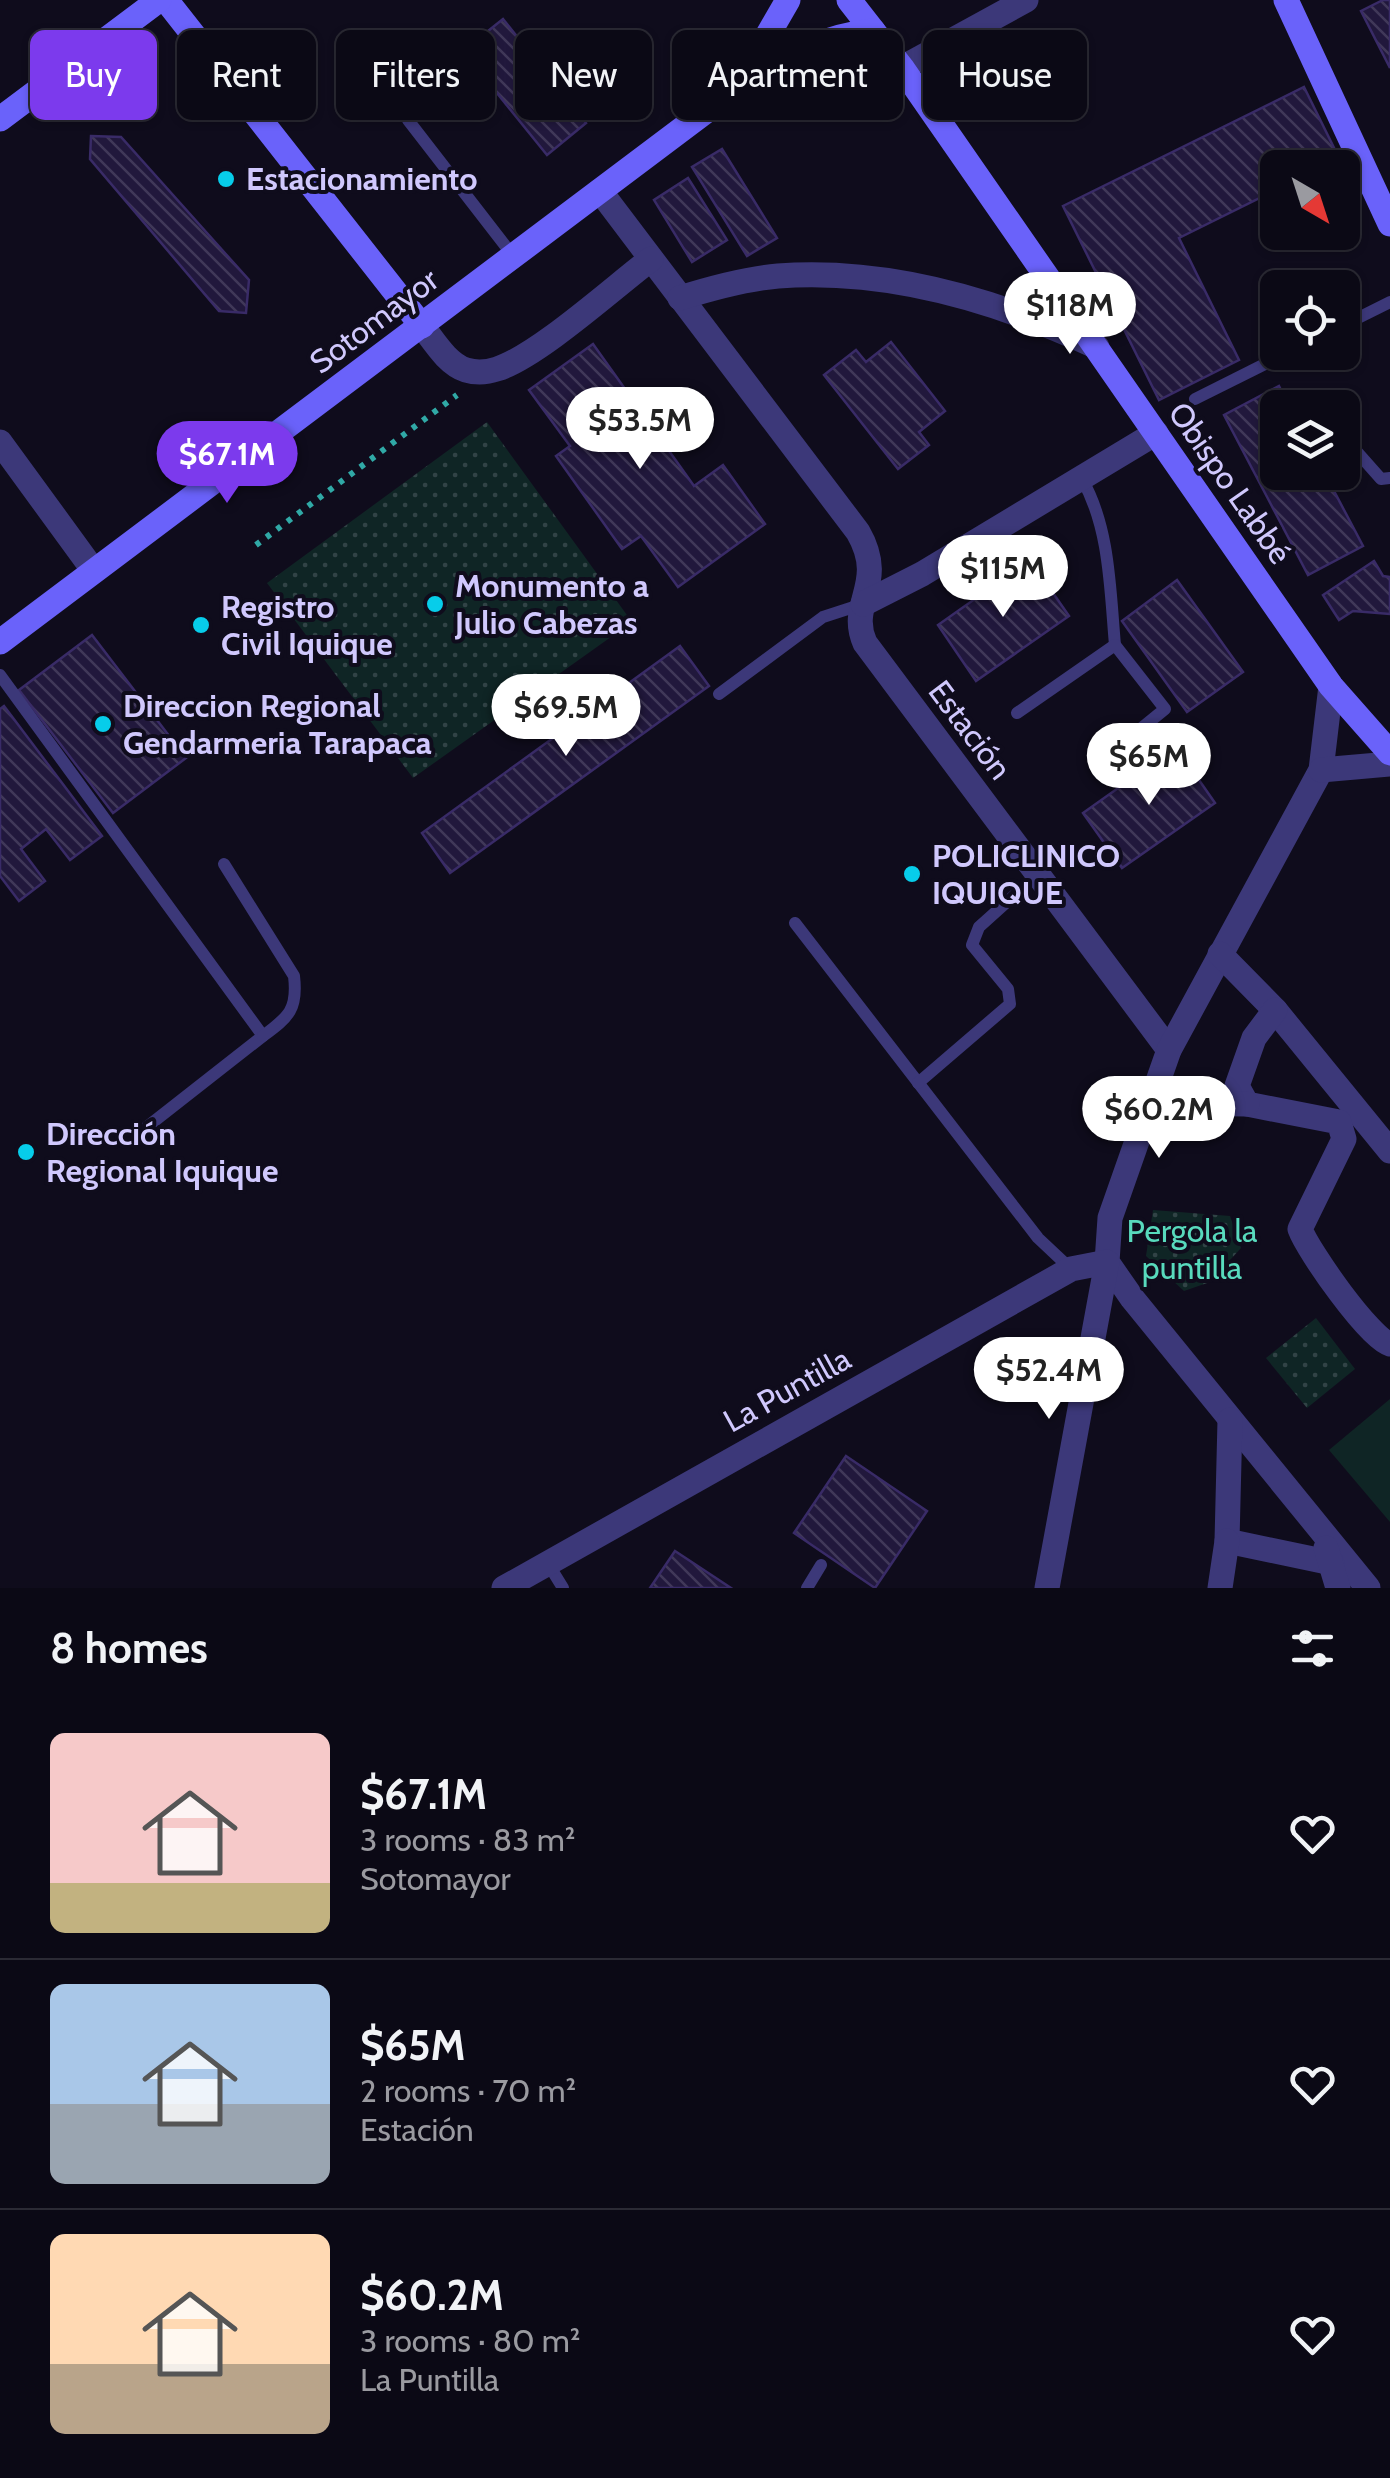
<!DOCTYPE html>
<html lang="en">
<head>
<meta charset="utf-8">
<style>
  :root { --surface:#0b0915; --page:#191722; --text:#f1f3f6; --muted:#9a9aa0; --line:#2b2a34; --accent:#7c3aed }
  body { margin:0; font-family:Cabin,sans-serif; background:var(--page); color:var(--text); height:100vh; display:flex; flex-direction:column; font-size:38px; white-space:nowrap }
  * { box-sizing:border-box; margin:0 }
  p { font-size:32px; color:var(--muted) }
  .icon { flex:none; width:55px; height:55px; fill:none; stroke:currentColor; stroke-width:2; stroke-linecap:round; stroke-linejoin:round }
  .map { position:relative; height:1588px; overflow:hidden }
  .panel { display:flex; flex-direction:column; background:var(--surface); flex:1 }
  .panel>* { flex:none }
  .top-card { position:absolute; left:30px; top:30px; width:1330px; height:90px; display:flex; gap:20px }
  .needle { width:65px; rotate:141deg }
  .controls { position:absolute; left:1260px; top:150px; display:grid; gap:20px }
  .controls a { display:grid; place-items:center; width:100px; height:100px; border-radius:15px; background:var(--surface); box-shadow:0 2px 8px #0004,0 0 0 2px var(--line); font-size:50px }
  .price { position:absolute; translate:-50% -85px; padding:0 22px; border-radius:35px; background:#fff; color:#222; font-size:32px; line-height:65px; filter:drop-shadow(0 2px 5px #0008) }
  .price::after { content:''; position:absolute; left:50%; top:60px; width:30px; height:22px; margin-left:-15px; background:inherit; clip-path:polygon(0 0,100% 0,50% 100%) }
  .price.on { background:var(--accent); color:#fff }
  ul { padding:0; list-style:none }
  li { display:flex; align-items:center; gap:30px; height:250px; padding:0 50px }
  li+li { border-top:2px solid var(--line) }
  li span { display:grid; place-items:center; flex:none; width:280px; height:200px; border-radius:15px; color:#555 }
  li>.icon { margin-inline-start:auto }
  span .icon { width:120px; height:120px; fill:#fffc; stroke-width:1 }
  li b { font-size:42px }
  h2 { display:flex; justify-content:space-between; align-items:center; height:120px; padding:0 50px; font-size:42px }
  .chip { padding:0 35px; border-radius:15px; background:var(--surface); box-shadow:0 2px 8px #0004,0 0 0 2px var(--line); font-size:35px; line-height:90px }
  .chip.on { background:var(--accent); color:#fff }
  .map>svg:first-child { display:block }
  .park { fill:url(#park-dots) }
  .pitch { fill:#0f2525 }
  .building { fill:url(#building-back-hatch); stroke:#392b67; stroke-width:2.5 }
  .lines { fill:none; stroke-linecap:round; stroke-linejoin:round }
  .path { stroke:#30a9a6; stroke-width:6; stroke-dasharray:5 8; stroke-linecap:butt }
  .lane { stroke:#3c3879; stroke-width:12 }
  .street { stroke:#3c3879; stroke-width:25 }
  .secondary { stroke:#6a62fa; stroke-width:25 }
  .poi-dot { fill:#07cdea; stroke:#0f0c1c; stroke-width:4 }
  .labels { text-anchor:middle; stroke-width:8; stroke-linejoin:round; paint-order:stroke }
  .poi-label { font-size:32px; font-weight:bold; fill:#d0c8fd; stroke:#0f0c1c; text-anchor:start }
  .street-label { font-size:32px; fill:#d0c8fd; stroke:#0f0c1c }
  .park-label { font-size:32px; fill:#58dabd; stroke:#0f0c1c }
</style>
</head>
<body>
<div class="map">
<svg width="1390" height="1588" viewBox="0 0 1390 1588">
  <defs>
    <pattern id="park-dots" width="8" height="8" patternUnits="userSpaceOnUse" patternTransform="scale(2.5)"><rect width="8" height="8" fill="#0f2525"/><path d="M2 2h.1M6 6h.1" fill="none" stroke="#314346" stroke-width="1.8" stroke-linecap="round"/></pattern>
    <pattern id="building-back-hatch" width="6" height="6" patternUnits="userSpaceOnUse" patternTransform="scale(2.5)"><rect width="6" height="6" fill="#21183c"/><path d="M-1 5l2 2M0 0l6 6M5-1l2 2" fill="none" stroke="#403859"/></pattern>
  </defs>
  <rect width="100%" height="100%" fill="#0f0c1c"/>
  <!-- park -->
  <g class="park">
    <polygon points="487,422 632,622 413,778 267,583"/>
    <polygon points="1153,1210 1230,1216 1241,1248 1210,1282 1184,1291 1146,1256"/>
    <polygon points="1316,1318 1355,1369 1307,1408 1266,1358"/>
  </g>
  <!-- pitch -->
  <polygon class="pitch" points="1390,1399 1390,1522 1329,1450"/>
  <!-- building -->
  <g class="building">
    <polygon points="1383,0 1390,0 1390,68 1361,11"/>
    <polygon points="503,19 586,123 547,155 463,51"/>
    <polygon points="1304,87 1339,158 1320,168 1278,168 1278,189 1179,238 1239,360 1159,400 1063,206"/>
    <polygon points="91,136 121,137 249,280 246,313 219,311 90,159"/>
    <polygon points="722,149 777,238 747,256 692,167"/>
    <polygon points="688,178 727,240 692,262 654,200"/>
    <polygon points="891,342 945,411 919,432 929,445 898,469 824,375 856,350 866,362"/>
    <polygon points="593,344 694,486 723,465 765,524 678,587 641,536 622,549 556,456 570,446 529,390"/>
    <polygon points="1279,386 1290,408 1278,408 1278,472 1324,472 1363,546 1308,575 1224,415"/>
    <polygon points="1030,560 1069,616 976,681 938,625"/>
    <polygon points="1374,561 1383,576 1390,577 1390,614 1353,611 1339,620 1323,595"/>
    <polygon points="1177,580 1243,672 1187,712 1122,621"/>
    <polygon points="92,635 186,758 113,813 19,690"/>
    <polygon points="680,646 709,686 450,873 422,833"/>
    <polygon points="4,706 102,836 70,860 46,829 21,849 45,881 19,901 0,876 0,709"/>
    <polygon points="1176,747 1215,803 1122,868 1083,813"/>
    <polygon points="846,1456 927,1511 875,1588 794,1533"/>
    <polygon points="675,1551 731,1588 650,1588"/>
  </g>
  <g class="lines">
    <!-- path -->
    <polyline class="path" points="256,545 457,395"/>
    <!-- lane -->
    <g class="lane">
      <polyline points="408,120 514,257"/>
      <polyline points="1342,326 1390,302"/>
      <polyline points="1195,399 1289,352"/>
      <polyline points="1342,435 1381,479 1390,478"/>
      <path d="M 1082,479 C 1110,528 1110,590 1115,645"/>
      <polyline points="0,675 263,1036 143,1130"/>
      <polyline points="719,694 823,617 863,604"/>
      <polyline points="1017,713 1115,645 1165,709 1127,740"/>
      <path d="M 224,864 L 294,976 C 298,1009 289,1017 263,1036"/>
      <polyline points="795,923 1038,1238 1071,1269"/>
      <polyline points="918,1083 1010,1004 1008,989 972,945 979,927 1037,875"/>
      <polyline points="547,1562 563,1588"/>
      <polyline points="807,1588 821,1565"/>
    </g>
    <!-- street -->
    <g class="street">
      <polyline points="902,68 1026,0"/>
      <path d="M 600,191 L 858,532 C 888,584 847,603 865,643 L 1169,1050"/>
      <path d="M 680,298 C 712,288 744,279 778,276 C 887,268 999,301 1097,347"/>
      <path d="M 422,326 C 434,341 447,364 466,370 C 476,373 488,372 497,369 C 538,356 614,287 651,259"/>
      <polyline points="0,442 94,571"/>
      <polyline points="863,604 922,574 1156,433"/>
      <polyline points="1331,686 1321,770 1169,1050 1110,1218 1107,1262 1132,1298 1368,1588"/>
      <polyline points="1321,770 1390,764"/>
      <polyline points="1220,954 1275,1010 1390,1151"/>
      <path d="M 1275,1010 L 1254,1038 L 1237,1086 L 1247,1104 L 1339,1122 L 1344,1139 L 1300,1229 C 1308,1251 1370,1339 1390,1344"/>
      <polyline points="1151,1103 1247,1104"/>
      <polyline points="1230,1420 1227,1541 1332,1563"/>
      <polyline points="1326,1548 1338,1588"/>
      <polyline points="504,1588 1071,1269 1107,1262 1047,1588"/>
      <polyline points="1220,1588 1227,1541"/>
    </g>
    <!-- secondary -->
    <g class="secondary">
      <polyline points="166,0 422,326"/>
      <polyline points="849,0 902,68 1331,686 1390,753"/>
      <polyline points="1286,0 1390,224"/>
      <polyline points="743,78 788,0"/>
      <polyline points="0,119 159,0"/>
      <path d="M 0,642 L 738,87 C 782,59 821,36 873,31"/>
    </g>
  </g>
  <!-- markers -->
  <g class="poi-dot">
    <circle cx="226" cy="179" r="10"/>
    <circle cx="435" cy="604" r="10"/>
    <circle cx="201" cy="625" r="10"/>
    <circle cx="103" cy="724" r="10"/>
    <circle cx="912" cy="874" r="10"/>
    <circle cx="26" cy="1152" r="10"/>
  </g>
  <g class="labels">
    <!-- poi labels -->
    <g class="poi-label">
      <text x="246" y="190">Estacionamiento</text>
      <text x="455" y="597">Monumento a<tspan x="455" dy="37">Julio Cabezas</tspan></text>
      <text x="221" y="618">Registro<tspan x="221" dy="37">Civil Iquique</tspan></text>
      <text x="123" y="717">Direccion Regional<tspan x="123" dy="37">Gendarmeria Tarapaca</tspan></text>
      <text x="932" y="867">POLICLINICO<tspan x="932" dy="37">IQUIQUE</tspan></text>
      <text x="46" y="1145">Dirección<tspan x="46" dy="37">Regional Iquique</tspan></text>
    </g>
    <!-- street labels -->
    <g class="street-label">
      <text transform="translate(374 321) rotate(-37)" y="11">Sotomayor</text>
      <text transform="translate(1230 483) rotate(55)" y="11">Obispo Labbé</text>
      <text transform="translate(970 730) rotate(53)" y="11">Estación</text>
      <text transform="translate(787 1390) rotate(-29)" y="11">La Puntilla</text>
    </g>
    <!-- park labels -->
    <g class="park-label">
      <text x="1192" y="1242">Pergola la<tspan x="1192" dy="37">puntilla</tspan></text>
    </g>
  </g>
</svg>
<div class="controls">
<a><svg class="needle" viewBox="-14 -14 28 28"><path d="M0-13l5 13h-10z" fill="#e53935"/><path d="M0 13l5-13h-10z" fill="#9a9aa0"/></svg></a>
<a><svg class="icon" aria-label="locate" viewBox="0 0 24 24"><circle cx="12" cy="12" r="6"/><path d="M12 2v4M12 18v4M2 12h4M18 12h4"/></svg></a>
<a><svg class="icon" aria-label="layers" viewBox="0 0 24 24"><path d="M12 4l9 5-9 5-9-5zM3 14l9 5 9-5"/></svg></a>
</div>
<b class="price" style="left:1070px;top:357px">$118M</b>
<b class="price" style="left:640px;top:472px">$53.5M</b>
<b class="price on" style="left:227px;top:506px">$67.1M</b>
<b class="price" style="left:1003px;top:620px">$115M</b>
<b class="price" style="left:566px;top:759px">$69.5M</b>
<b class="price" style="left:1149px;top:808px">$65M</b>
<b class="price" style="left:1159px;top:1161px">$60.2M</b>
<b class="price" style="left:1049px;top:1422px">$52.4M</b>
<div class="top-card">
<a class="chip on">Buy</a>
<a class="chip">Rent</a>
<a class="chip">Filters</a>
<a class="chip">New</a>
<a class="chip">Apartment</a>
<a class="chip">House</a>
</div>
</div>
<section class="panel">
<h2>8 homes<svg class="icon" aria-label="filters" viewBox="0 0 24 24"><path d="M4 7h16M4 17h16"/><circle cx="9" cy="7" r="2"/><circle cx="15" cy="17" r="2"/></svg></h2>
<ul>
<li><span style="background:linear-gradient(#f6c9c9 75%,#c2b280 0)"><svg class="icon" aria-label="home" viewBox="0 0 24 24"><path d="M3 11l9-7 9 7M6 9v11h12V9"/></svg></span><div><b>$67.1M</b><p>3 rooms · 83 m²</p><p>Sotomayor</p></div><svg class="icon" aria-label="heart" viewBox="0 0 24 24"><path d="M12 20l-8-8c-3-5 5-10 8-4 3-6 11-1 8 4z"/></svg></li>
<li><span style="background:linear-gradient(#a9c7e8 60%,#9aa5b1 0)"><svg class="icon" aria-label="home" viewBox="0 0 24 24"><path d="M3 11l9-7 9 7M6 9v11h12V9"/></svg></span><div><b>$65M</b><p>2 rooms · 70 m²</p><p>Estación</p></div><svg class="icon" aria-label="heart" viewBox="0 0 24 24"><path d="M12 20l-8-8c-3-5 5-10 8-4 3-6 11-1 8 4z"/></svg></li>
<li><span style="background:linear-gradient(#ffd9b3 65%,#b9a48a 0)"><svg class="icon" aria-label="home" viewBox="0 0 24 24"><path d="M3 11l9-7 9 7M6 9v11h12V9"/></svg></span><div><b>$60.2M</b><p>3 rooms · 80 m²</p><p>La Puntilla</p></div><svg class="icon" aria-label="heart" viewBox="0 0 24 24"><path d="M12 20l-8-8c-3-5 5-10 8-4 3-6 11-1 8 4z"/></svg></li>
</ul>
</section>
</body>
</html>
